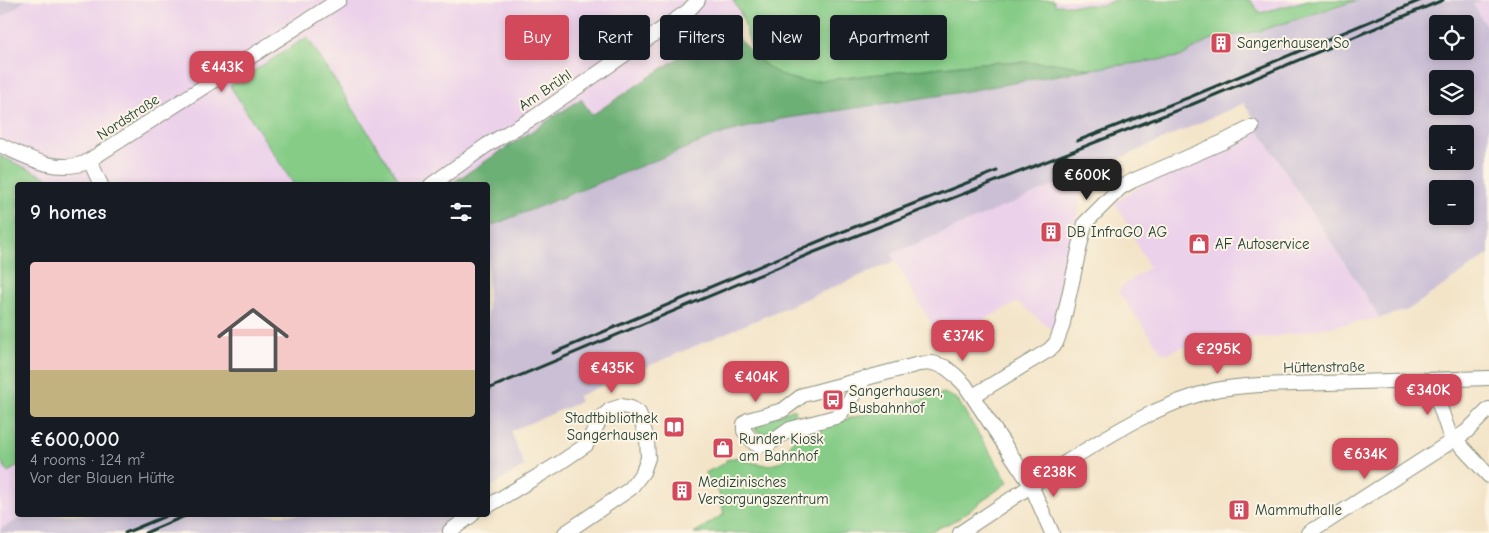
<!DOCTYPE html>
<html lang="en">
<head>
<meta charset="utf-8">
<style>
  :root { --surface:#171b24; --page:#20242c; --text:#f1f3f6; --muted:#9ea1a6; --accent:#d1495b }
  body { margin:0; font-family:"Comic Neue",sans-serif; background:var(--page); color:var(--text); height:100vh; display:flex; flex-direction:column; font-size:19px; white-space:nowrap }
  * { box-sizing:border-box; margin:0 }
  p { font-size:16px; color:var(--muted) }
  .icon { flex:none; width:28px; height:28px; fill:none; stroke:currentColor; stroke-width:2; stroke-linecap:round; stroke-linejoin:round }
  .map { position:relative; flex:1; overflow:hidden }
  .side { position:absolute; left:15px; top:182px; width:475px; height:335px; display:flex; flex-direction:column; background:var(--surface); border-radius:5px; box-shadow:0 2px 8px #0003 }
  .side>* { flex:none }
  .hud { position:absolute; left:505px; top:15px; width:475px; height:45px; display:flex; gap:10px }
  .buttons { position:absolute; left:1429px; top:15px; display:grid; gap:10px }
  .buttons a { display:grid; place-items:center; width:45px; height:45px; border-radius:5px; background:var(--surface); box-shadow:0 2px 8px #0003; font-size:25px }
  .price { position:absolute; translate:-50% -42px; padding:0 11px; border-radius:10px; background:var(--accent); color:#fff; font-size:16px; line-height:32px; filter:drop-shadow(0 1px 2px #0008) }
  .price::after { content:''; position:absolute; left:50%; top:30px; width:15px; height:11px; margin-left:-8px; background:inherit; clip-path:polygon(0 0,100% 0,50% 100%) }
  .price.current { background:#222; color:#fff }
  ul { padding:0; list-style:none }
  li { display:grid; align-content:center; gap:10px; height:265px; padding:0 15px }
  li span { display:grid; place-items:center; height:155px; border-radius:5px; color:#555 }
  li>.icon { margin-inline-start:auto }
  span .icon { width:90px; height:90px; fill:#fffc; stroke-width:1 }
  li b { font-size:21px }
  h2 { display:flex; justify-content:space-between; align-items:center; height:60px; padding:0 15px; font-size:21px }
  .tag { padding:0 18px; border-radius:5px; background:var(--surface); box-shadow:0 2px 8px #0003; font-size:18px; line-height:45px }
  .tag.current { background:var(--accent); color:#fff }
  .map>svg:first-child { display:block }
  .built { fill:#ecd1ea }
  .industrial { fill:#cbbfd5; fill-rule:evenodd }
  .green { fill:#86cc87; stroke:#52845e }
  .forest { fill:#6cb074; stroke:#467654 }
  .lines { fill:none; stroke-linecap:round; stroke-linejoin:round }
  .minor-casing { stroke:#89907e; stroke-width:16 }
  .minor { stroke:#fff; stroke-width:14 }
  .rail { stroke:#1f3d34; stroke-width:3 }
  .labels { text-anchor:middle; stroke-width:4; stroke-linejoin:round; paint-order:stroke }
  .poi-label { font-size:15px; fill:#1f3d34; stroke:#fcf5e5; text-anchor:start }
  .street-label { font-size:15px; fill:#1f3d34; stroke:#fcf5e5 }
</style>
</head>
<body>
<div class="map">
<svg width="1489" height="533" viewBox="0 0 1489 533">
  <rect width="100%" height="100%" fill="#fcf5e5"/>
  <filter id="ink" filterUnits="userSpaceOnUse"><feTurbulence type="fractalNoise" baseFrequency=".02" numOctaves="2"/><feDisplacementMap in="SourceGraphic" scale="10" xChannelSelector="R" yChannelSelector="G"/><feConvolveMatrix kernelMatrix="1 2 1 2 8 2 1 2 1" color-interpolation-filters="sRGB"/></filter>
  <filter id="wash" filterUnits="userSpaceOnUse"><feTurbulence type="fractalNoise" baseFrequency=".0096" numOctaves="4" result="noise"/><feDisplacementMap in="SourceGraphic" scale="20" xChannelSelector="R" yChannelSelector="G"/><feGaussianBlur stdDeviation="1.12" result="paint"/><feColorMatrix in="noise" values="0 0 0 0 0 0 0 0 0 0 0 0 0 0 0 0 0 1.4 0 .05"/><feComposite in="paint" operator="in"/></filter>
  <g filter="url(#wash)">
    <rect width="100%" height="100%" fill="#f3e4c8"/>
    <!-- built -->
    <g class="built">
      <polygon points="0,0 733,0 742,16 592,116 581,99 449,185 63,185 0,156"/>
      <polygon points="1053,0 1114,0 1104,5 1055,5"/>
      <polygon points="1250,0 1308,0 1260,13"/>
      <polygon points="1482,0 1489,0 1489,31 1472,4"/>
      <polygon points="1258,129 1380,318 1274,337 1202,341 1163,354 1118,291 1122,287 1149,267 1115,202 1146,183"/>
      <polygon points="1085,174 1054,332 1018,302 942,342 891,254 1074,177"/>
      <polygon points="0,459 8,472 17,466 18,515 27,515 0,529"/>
    </g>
    <!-- industrial -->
    <g class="industrial">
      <polygon points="0,0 26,0 0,19"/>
      <path d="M 1358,0 L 1482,0 L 1473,4 L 1489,31 L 1489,254 L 1408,310 L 1380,318 L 1258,129 L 1258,124 L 1244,103 L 1085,174 L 1074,177 L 892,254 L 895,261 L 578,396 L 580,402 L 511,431 L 524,466 L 488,489 L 488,227 L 724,133 L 781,119 L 956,93 L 1092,69 L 1180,57 L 1209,40 L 1259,31 ZM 1438,24 L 1465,24 L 1465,51 L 1438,51 ZM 1438,79 L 1465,79 L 1465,106 L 1438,106 ZM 1438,134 L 1465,134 L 1465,161 L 1438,161 ZM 1438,189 L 1465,189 L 1465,216 L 1438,216 Z"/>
      <polygon points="27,515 452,515 461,533 0,533 0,529"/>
    </g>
    <!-- green -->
    <g class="green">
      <path d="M 733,0 L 1053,0 L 1055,5 L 1104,5 L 1114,0 L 1250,0 L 1260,13 L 1308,0 L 1358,0 L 1259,31 L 1209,40 L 1180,57 L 1092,69 L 1054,63 L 1007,62 L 979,63 L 810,82 C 795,81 766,72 756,59 C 749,49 747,29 742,17 C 740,11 736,6 733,0 Z"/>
      <polygon points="307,37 402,185 294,185 230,86"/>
      <polygon points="0,156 63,185 18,185 18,466 8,472 0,459"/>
      <path d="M 944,393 L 957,399 L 1008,482 L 958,519 L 928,533 L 694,533 L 724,514 L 719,493 L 705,473 L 725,463 L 726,460 L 737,457 C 750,463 779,472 788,454 C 790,451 789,446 791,443 C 793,438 802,434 806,430 Z"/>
      <path d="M 794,409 L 796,411 L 794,415 C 785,424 769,440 755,430 L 757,424 Z"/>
    </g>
    <!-- forest -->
    <path class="forest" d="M 728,25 C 751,53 775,84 815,81 L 979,63 L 1007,62 L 1054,63 L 1092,69 L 956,93 L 781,119 L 724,133 L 488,227 L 488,185 L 449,185 L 581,99 L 592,115 Z"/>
  </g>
  <g filter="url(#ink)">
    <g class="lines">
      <!-- minor casing -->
      <g class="minor-casing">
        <g id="minor">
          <path d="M 0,145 C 27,157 54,173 85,163 L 339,0"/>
          <polyline points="90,161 101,185"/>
          <polyline points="431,185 487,145 533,118 688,11 698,0"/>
          <polyline points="865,378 839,416 790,429 769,444 760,445 754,443 744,431 744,424 748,420 783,410 803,395 919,364 933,363 945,367 955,375 965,385 1031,485 1052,533"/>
          <polyline points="1436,381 1437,398 1449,433 1489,476"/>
          <polyline points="973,396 1049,350 1056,343 1062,327 1085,223 1120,188 1132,181 1223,142 1252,127"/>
          <polyline points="488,506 558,464 586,445 601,418 610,410 622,406 631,408 639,413 647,439 648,458 643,472 630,489 565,533"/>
          <polyline points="450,531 472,515"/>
          <path d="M 960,533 C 996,509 1032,485 1068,461 C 1114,432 1161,403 1215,390 C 1230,387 1245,386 1260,385 L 1489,378"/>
          <polyline points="1309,533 1466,432 1489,409"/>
        </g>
      </g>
      <!-- minor -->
      <use href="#minor" class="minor"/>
      <!-- rail -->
      <g class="rail">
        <polyline points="1077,141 1190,97 1421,0"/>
        <polyline points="553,353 829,237 997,171"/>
        <polyline points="488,389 812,253 1193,104 1443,0"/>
        <polyline points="125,533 168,515"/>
        <polyline points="145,533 187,515"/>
      </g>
    </g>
  </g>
  <!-- icons -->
  <defs>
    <g id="building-square" transform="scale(1.125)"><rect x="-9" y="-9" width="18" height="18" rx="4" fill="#d1495b" stroke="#fcf5e5"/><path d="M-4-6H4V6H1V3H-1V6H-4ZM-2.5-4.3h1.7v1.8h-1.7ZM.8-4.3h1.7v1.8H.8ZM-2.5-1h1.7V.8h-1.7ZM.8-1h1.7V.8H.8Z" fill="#fff"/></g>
    <g id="shop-square" transform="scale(1.125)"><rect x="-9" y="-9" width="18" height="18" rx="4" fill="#d1495b" stroke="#fcf5e5"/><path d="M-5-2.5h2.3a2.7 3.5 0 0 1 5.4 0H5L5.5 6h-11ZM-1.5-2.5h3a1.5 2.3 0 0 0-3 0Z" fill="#fff"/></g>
    <g id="bus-square" transform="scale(1.125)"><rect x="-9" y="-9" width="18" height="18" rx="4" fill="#d1495b" stroke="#fcf5e5"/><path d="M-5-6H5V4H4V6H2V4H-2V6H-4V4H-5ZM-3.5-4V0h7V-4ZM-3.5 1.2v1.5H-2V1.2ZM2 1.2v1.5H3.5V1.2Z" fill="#fff"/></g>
    <g id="library-square" transform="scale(1.125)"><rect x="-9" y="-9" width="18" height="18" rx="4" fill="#d1495b" stroke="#fcf5e5"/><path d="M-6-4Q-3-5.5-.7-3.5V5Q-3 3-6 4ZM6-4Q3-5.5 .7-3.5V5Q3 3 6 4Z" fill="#fff"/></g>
  </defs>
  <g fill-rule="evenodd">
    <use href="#building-square" x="1221" y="43"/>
    <use href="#building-square" x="1051" y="232"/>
    <use href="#shop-square" x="1199" y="244"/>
    <use href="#bus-square" x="833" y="400"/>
    <use href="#library-square" x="674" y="427"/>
    <use href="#shop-square" x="723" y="448"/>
    <use href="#building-square" x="682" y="491"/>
    <use href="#building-square" x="1239" y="510"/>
  </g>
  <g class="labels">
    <!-- poi labels -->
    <g class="poi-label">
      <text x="1237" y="48">Sangerhausen So</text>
      <text x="1067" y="237">DB InfraGO AG</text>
      <text x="1215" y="249">AF Autoservice</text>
      <text x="849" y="396">Sangerhausen,<tspan x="849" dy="17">Busbahnhof</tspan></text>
      <text x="658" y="423" text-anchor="end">Stadtbibliothek<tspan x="658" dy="17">Sangerhausen</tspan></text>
      <text x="739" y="444">Runder Kiosk<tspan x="739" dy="17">am Bahnhof</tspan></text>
      <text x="698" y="487">Medizinisches<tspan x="698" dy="17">Versorgungszentrum</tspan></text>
      <text x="1255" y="515">Mammuthalle</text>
    </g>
    <!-- street labels -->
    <g class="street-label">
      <text transform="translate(545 90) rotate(-34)" y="5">Am Brühl</text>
      <text transform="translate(128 117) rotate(-33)" y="5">Nordstraße</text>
      <text transform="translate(1324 367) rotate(-1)" y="5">Hüttenstraße</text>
    </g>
  </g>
</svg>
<div class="buttons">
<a><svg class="icon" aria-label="locate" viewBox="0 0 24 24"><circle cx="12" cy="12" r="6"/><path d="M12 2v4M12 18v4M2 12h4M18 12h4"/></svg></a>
<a><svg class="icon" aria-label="layers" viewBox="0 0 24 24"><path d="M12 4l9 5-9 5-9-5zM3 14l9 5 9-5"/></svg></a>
<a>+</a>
<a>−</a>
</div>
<b class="price" style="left:222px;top:93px">€443K</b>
<b class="price current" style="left:1087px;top:201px">€600K</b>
<b class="price" style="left:963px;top:362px">€374K</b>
<b class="price" style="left:1218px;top:375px">€295K</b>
<b class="price" style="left:612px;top:394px">€435K</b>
<b class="price" style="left:756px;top:403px">€404K</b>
<b class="price" style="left:1428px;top:416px">€340K</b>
<b class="price" style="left:1365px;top:480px">€634K</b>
<b class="price" style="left:1054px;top:498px">€238K</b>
<div class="hud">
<a class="tag current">Buy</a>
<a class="tag">Rent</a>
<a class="tag">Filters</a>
<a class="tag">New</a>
<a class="tag">Apartment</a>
</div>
<section class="side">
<h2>9 homes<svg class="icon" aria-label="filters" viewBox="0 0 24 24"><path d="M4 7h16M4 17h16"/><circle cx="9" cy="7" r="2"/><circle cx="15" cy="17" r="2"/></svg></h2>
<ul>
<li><span style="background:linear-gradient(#f6c9c9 70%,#c2b280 0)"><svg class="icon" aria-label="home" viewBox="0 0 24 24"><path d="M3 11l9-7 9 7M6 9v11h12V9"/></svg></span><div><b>€600,000</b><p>4 rooms · 124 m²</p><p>Vor der Blauen Hütte</p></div></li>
</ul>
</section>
</div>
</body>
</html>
